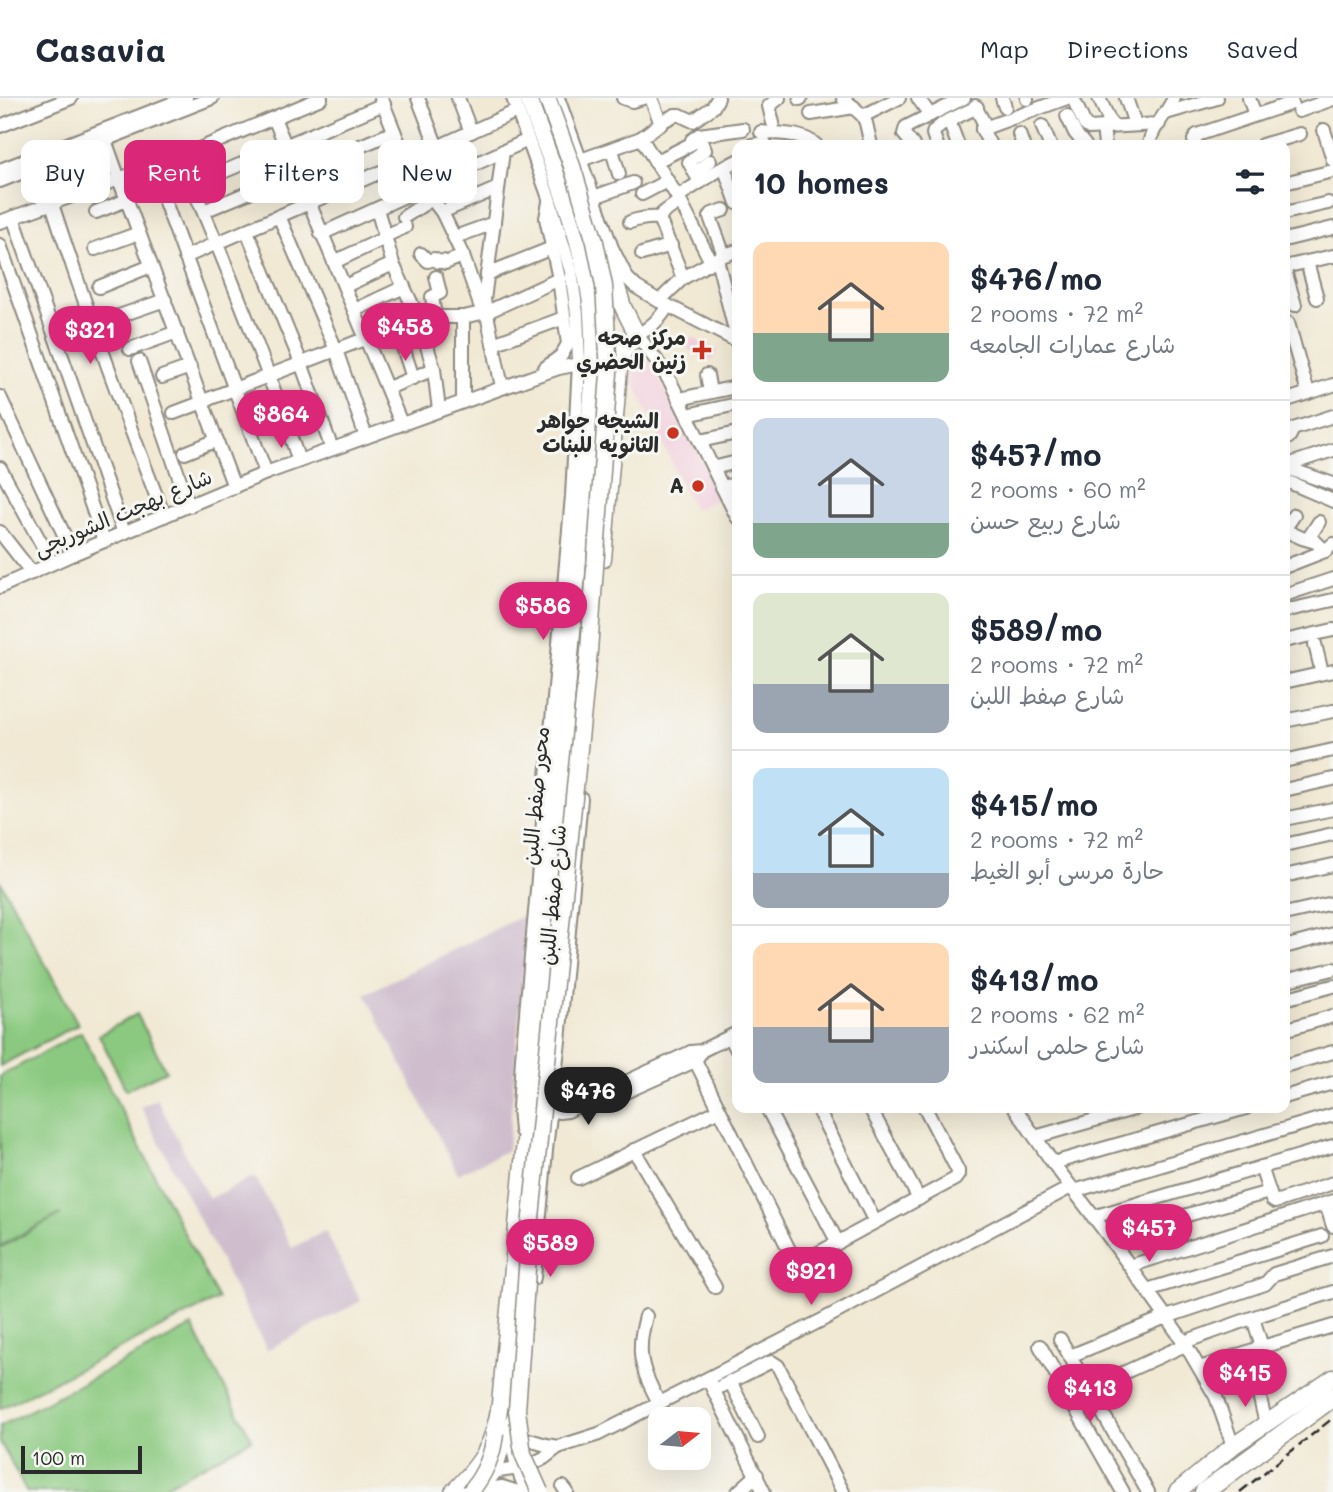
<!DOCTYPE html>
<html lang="en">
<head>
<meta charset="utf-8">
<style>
  :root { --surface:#fff; --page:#f2f2f3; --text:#1f2937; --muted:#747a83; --line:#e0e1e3; --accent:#db2777 }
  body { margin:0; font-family:Mali,"Playpen Sans Arabic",sans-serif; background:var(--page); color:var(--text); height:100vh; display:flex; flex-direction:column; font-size:26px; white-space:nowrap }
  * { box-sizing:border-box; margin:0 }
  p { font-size:23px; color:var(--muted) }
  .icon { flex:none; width:38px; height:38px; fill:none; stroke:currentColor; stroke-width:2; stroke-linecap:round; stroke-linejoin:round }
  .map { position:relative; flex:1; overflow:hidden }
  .details { position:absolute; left:732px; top:42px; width:558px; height:973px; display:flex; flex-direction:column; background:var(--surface); border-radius:14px; box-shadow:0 7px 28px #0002 }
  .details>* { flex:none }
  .hud { position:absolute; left:21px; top:42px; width:606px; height:63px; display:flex; gap:14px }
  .needle { width:46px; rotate:74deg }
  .fabs { position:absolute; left:648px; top:1309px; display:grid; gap:14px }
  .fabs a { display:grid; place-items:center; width:63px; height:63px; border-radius:14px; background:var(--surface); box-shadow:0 7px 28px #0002; font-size:35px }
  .scale { position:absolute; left:21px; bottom:18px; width:121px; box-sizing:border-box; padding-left:7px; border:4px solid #2b2b2b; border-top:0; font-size:19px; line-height:24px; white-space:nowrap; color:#2b2b2b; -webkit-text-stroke:5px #f6f6f2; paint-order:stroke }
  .price { position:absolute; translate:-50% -60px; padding:0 16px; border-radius:24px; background:var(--accent); color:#fff; font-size:23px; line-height:46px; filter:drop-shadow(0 2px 4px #0008) }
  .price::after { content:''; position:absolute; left:50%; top:42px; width:21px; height:16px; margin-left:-10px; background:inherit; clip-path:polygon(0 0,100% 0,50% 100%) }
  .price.on { background:#222; color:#fff }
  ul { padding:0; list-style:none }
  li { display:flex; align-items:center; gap:21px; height:175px; padding:0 21px }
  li+li { border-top:2px solid var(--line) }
  li span { display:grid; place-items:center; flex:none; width:196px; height:140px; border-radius:14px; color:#555 }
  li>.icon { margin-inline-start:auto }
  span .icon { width:84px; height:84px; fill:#fffc; stroke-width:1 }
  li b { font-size:30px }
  h2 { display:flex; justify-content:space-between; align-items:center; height:84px; padding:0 21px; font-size:30px }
  .chip { padding:0 24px; border-radius:14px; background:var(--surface); box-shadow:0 7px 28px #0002; font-size:24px; line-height:63px }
  .chip.on { background:var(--accent); color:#fff }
  header { display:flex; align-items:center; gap:42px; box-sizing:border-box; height:98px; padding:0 35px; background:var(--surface); border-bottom:2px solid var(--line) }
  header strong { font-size:33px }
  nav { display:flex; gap:38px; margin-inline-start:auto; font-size:24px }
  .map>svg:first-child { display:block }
  .built { fill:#f3cfde }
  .industrial { fill:#cfbdce }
  .green { fill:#8ac97f; stroke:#5a7a55; stroke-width:2 }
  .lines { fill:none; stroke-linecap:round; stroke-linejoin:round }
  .minor-casing { stroke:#8e8a80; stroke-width:16 }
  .major-casing { stroke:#8e8a80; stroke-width:19 }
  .highway-casing { stroke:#8e8a80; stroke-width:21 }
  .minor { stroke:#fff; stroke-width:12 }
  .major { stroke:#fff; stroke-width:16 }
  .highway { stroke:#fff; stroke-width:18 }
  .rail { stroke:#2b2b2b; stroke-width:2.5; stroke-dasharray:10 5; stroke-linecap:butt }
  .major-bridge-casing { stroke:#8e8a80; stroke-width:19; stroke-linecap:butt }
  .major-bridge { stroke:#fff; stroke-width:16 }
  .poi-dot { fill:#c8321e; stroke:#f6f6f2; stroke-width:2.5 }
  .labels { text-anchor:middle; stroke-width:6; stroke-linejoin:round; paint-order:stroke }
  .poi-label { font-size:21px; font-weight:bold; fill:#2b2b2b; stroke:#f6f6f2; text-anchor:end }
  .street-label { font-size:21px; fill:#2b2b2b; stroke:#f6f6f2 }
</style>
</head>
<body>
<header>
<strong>Casavia</strong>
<nav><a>Map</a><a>Directions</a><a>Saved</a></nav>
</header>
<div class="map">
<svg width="1333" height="1394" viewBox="0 0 1333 1394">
  <rect width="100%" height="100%" fill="#f6f6f2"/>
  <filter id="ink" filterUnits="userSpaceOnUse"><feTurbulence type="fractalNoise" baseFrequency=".0143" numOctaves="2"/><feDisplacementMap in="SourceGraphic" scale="14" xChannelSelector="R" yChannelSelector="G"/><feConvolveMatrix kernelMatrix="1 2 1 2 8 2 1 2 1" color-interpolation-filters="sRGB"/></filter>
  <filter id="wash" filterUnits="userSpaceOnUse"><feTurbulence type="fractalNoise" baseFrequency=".00686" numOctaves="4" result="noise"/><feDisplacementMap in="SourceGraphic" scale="28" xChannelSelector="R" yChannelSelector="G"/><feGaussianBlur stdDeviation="1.57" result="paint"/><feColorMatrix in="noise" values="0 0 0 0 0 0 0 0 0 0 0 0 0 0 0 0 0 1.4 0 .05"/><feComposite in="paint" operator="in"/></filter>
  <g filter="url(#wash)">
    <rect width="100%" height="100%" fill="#f1e9d4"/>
    <!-- built -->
    <g class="built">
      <polygon points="692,239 718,253 712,264 686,250"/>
      <polygon points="641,253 644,253 721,399 694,412 628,272 630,262"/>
    </g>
    <!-- industrial -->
    <g class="industrial">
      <polygon points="528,815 508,1052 458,1076 365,896"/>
      <polygon points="157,1001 209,1101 255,1078 292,1150 325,1133 361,1203 267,1252 141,1009"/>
    </g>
    <!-- green -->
    <g class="green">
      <polygon points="0,783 78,926 0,968"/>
      <polygon points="137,916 166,973 126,992 99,937"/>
      <polygon points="81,934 218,1201 0,1311 0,1150 61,1116 0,1148 0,978"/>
      <polygon points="192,1228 252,1341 155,1394 27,1394 0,1344 0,1328"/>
    </g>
  </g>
  <g filter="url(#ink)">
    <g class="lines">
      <!-- minor casing -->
      <g class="minor-casing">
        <g id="minor">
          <polyline points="381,0 406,63 414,78 442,114 463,158 480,207 487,214"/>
          <polyline points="418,0 437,49"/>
          <polyline points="458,0 471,34"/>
          <polyline points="513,0 549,100 571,173 577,216 579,266 572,398 522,960 519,1010 521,1033"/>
          <polyline points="558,0 612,150 627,180 636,189 659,203 737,243"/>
          <polyline points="623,0 632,3 643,0"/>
          <polyline points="651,0 661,26"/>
          <polyline points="843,0 863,18 866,25 871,47"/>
          <polyline points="918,0 930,17"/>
          <polyline points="1002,0 1005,9"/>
          <polyline points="1027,0 1027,1"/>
          <polyline points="1073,0 1085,27 1089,30 1159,26"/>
          <polyline points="1099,0 1112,28"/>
          <polyline points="1126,0 1135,26"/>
          <polyline points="1249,0 1255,17"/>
          <polyline points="800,1 801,0"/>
          <polyline points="975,8 984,25 982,31 990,47"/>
          <polyline points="1299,13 1333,1"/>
          <polyline points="1166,15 1217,0"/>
          <polyline points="811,16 854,9"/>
          <polyline points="863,18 899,0"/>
          <polyline points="1067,18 1075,35 1085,47"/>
          <polyline points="274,20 401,325"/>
          <polyline points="949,23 958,47"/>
          <polyline points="773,25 769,8 779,0"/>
          <polyline points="0,28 71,0"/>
          <polyline points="1042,28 1050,47"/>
          <polyline points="1103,29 1105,47"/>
          <polyline points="982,31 1067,0"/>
          <polyline points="1324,32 1333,62"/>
          <path d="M 761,34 C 779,36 801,34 816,47"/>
          <polyline points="1019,36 1023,47"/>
          <polyline points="641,40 680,103 711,164"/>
          <polyline points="105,42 119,81 234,389"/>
          <polyline points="752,47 765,45"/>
          <polyline points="913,47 904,36 906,29 964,0"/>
          <polyline points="937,47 933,36 934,33 944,25 977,9"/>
          <path d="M 1149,47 C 1151,30 1167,16 1174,0"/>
          <polyline points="1196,47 1194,42 1197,37 1292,5"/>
          <polyline points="1262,47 1300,36"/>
          <polyline points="612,52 619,76"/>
          <path d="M 180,59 C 223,158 264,260 299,363"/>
          <polyline points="694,60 705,52 703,47 699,45 699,37"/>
          <polyline points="655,64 691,46 692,42 699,37 743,31"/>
          <polyline points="689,64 700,84"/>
          <polyline points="152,69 266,375"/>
          <polyline points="724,69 737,105"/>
          <polyline points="0,72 186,0"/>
          <polyline points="695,75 710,63"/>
          <polyline points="0,83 212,0"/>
          <polyline points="579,83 581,62 641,40 665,22 675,17 680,17 693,23 713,9 718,0"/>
          <polyline points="1284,85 1333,73"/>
          <polyline points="192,87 384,6"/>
          <polyline points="642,96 667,83"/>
          <polyline points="594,99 633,85"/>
          <polyline points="677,99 719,72 737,63"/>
          <polyline points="680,103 663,115 659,120 683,180"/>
          <path d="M 52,106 C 86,211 124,315 164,418"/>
          <polyline points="377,111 393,166 418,219 434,271 439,312"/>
          <polyline points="204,113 394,34"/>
          <polyline points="96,114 127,102"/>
          <polyline points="442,114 498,90"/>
          <polyline points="1284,115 1328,105"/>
          <polyline points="279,118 336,252 366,339"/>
          <polyline points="13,119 124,435"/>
          <polyline points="404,119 432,101"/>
          <polyline points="0,124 180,59 321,0"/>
          <path d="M 630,124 C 641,120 648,119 659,120"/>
          <polyline points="247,133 301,265 332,351"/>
          <polyline points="321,136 528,42"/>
          <polyline points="385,138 405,129"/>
          <polyline points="455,139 494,125"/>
          <polyline points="1284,142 1333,130"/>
          <polyline points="0,147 104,443"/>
          <polyline points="95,151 139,135"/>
          <polyline points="421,156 428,163 434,161 439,164 443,163 445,165 463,158"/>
          <polyline points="642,156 671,147"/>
          <polyline points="724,157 710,119 712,116 724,112"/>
          <polyline points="185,159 406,63 517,13"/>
          <polyline points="717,161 737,240"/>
          <polyline points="334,164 385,140"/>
          <polyline points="1307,164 1317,200"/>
          <polyline points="1284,169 1333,158"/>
          <polyline points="1284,169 1295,207"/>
          <polyline points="487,176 552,150"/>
          <polyline points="345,188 393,166"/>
          <polyline points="99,189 151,168"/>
          <polyline points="659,203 683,180 724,157 737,153"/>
          <path d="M 668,208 C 660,221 651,230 637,237 L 657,263 L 671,285 L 737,419"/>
          <polyline points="355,212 404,189"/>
          <polyline points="116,219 165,202"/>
          <polyline points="435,219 432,199 440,195 436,179"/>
          <polyline points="463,219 463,303"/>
          <polyline points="1288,225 1308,295"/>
          <polyline points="396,228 413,280"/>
          <polyline points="493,246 564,220"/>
          <polyline points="130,251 177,234"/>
          <polyline points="139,263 189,408"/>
          <polyline points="545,270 561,258 568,246 559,181 546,120 549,104"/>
          <polyline points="707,277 710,294"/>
          <polyline points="162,279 190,269"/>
          <polyline points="502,289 484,202 503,53"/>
          <polyline points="388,290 434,271"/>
          <polyline points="0,299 73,456"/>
          <polyline points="679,301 736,289"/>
          <polyline points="203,303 367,240 418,219 463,219 487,214 559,181"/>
          <polyline points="1284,303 1333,287"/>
          <polyline points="174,315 203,304"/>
          <polyline points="687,317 737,306"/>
          <polyline points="1284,342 1289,339 1293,331 1333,318"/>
          <polyline points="700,343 737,335"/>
          <polyline points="185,355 217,342"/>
          <polyline points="1284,368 1333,352"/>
          <polyline points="1284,369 1333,386"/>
          <polyline points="0,370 52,465"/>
          <polyline points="713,370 737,364"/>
          <polyline points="1284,382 1333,403"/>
          <polyline points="722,389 737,386"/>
          <polyline points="1294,417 1284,432 1302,440 1316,444 1325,453"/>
          <polyline points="0,434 32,475"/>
          <polyline points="1308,441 1319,424"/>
          <polyline points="1284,469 1325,453 1333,446"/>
          <polyline points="0,489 73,456 266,375 535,278 559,270 579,266"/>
          <polyline points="1284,497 1333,481"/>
          <polyline points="1284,513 1333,502"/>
          <polyline points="1284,543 1333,532"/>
          <polyline points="1315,546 1322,575"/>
          <polyline points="1284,584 1333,573"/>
          <polyline points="1284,623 1333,613"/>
          <polyline points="1284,663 1333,652"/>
          <polyline points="1284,692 1333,681"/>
          <polyline points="1284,721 1333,711"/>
          <polyline points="1284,747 1333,736"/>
          <polyline points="1284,778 1333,767"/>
          <polyline points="1284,816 1333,805"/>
          <polyline points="1284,849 1333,836"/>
          <polyline points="1284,883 1333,871"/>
          <polyline points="1284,901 1333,888"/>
          <polyline points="1284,932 1333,918"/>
          <polyline points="730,939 737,952"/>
          <polyline points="691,954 805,1184"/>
          <polyline points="1284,968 1333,954"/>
          <polyline points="1284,999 1333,985"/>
          <polyline points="594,1008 695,963 699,957"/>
          <polyline points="551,1009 559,1014 568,1013 611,991 691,954 701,953 737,935"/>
          <polyline points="767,1010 838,1145"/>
          <polyline points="817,1010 875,1124"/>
          <polyline points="870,1010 919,1101"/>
          <polyline points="1015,1010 1053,1065 1109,1139 1184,1244 1216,1299 1233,1348"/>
          <polyline points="1035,1039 1137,1010"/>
          <polyline points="634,1052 715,1189"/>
          <polyline points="1053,1065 1246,1010"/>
          <polyline points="1261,1069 1272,1102 1275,1104 1333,1085"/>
          <polyline points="578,1080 719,1012"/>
          <polyline points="1074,1093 1333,1017"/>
          <polyline points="1326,1106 1333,1128"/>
          <polyline points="1093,1119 1333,1048"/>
          <polyline points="1109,1139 1269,1094"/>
          <polyline points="796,1167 955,1081 958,1077 958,1073 925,1010"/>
          <polyline points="1130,1168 1333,1103"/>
          <polyline points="534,1180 547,1042 559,943 581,700"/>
          <polyline points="1147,1192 1322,1138"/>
          <path d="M 646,1218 C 644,1227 641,1237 641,1246 C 639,1268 650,1287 659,1305"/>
          <polyline points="1253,1220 1262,1249"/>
          <polyline points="1060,1241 1148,1394"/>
          <polyline points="1184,1244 1263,1216 1333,1194"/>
          <polyline points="1040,1248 1123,1394"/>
          <polyline points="1070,1258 1166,1219 1265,1186 1274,1176 1333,1158"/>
          <polyline points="1200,1270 1262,1249 1333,1228"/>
          <polyline points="1110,1281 1185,1247"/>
          <polyline points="730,1283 758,1339"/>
          <polyline points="710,1285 764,1394"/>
          <polyline points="1257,1288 1266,1326"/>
          <polyline points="714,1292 768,1265 772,1264 778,1268 843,1394"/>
          <path d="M 512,1334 C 512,1355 518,1375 527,1394"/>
          <polyline points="516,1338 546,1347 558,1349 599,1336 824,1221 1071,1089"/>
          <polyline points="492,1374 526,1369 544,1360 558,1349"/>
          <polyline points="563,1389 567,1394"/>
          <polyline points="481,1392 502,1389 518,1394"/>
          <polyline points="480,1394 496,1373 510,1326 517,1309"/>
          <polyline points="738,1394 757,1377"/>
        </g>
      </g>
      <!-- major casing -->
      <g class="major-casing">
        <g id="major">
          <polyline points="598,126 623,209 637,237 624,252 619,271 603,461"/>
          <path d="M 453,1394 C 482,1365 494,1347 500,1306 L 560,676 L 593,286 C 593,259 594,232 591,205 C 581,134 552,67 528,0"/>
          <polyline points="1177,1394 1233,1348 1333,1280"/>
        </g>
      </g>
      <!-- highway casing -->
      <g class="highway-casing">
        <polyline id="highway" points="1204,1394 1333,1299"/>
      </g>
      <!-- minor -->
      <use href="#minor" class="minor"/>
      <!-- major -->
      <use href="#major" class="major"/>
      <!-- highway -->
      <use href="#highway" class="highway"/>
      <!-- rail -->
      <polyline class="rail" points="1240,1394 1333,1320"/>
      <!-- major-bridge casing -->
      <g class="major-bridge-casing">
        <g id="major-bridge">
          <path d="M 470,1394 C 485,1376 493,1358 495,1335"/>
          <polyline points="540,1394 523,1356 517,1312 530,1129 589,553 609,275 604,188 595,144 572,68 547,0"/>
        </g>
      </g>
      <!-- major-bridge -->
      <use href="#major-bridge" class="major-bridge"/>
    </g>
  </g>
  <!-- markers -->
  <g class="poi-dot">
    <path d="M698.5 241.5h7v7h7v7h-7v7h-7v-7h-7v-7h7z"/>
    <circle cx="673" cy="335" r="7"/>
    <circle cx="698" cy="388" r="7"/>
  </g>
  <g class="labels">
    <!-- poi labels -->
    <g class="poi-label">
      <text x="686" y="247">مركز صحه<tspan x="686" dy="24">زنين الحضري</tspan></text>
      <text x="659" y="330">الشيجه جواهر<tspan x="659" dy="24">الثانويه للبنات</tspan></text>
      <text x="684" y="395">A</text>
    </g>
    <!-- street labels -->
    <g class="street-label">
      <text transform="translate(123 415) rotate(-23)" y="7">شارع بهجت الشوربجى</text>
      <text transform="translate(536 698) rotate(-85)" y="7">محور صفط اللبن</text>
      <text transform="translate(553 797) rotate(-85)" y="7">شارع صفط اللبن</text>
    </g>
  </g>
</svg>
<div class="fabs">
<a><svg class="needle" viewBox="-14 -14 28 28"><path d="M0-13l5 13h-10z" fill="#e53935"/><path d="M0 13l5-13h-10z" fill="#747a83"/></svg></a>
</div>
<div class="scale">100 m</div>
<b class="price" style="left:405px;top:265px">$458</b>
<b class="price" style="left:90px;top:268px">$321</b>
<b class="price" style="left:281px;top:352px">$864</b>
<b class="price" style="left:543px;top:544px">$586</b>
<b class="price on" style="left:588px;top:1029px">$476</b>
<b class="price" style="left:1149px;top:1166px">$457</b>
<b class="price" style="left:550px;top:1181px">$589</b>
<b class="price" style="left:811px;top:1209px">$921</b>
<b class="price" style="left:1245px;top:1311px">$415</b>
<b class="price" style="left:1090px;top:1326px">$413</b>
<div class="hud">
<a class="chip">Buy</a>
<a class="chip on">Rent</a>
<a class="chip">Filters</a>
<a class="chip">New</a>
</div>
<section class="details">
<h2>10 homes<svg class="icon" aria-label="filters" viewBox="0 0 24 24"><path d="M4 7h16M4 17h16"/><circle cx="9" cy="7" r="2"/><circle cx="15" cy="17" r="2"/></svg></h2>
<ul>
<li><span style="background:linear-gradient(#ffd9b3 65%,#7fa58c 0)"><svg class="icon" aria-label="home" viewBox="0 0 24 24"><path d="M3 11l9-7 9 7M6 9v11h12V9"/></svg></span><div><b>$476/mo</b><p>2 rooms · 72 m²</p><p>شارع عمارات الجامعه</p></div></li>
<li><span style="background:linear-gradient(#c9d6e8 75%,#7fa58c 0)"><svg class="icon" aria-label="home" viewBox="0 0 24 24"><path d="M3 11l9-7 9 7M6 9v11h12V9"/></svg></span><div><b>$457/mo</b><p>2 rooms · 60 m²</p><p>شارع ربيع حسن</p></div></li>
<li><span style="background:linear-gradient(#dfe7d0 65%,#9aa5b1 0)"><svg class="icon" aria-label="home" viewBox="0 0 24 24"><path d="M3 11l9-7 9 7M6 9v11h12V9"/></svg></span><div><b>$589/mo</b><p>2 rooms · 72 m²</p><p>شارع صفط اللبن</p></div></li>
<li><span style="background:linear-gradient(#bfe0f5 75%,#9aa5b1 0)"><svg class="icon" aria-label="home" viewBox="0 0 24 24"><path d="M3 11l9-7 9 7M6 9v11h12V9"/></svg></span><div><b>$415/mo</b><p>2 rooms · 72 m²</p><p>حارة مرسى أبو الغيط</p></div></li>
<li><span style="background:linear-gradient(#ffd9b3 60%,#9aa5b1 0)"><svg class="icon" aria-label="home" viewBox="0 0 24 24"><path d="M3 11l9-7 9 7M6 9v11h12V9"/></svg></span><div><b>$413/mo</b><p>2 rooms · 62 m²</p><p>شارع حلمى اسكندر</p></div></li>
</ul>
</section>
</div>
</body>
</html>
